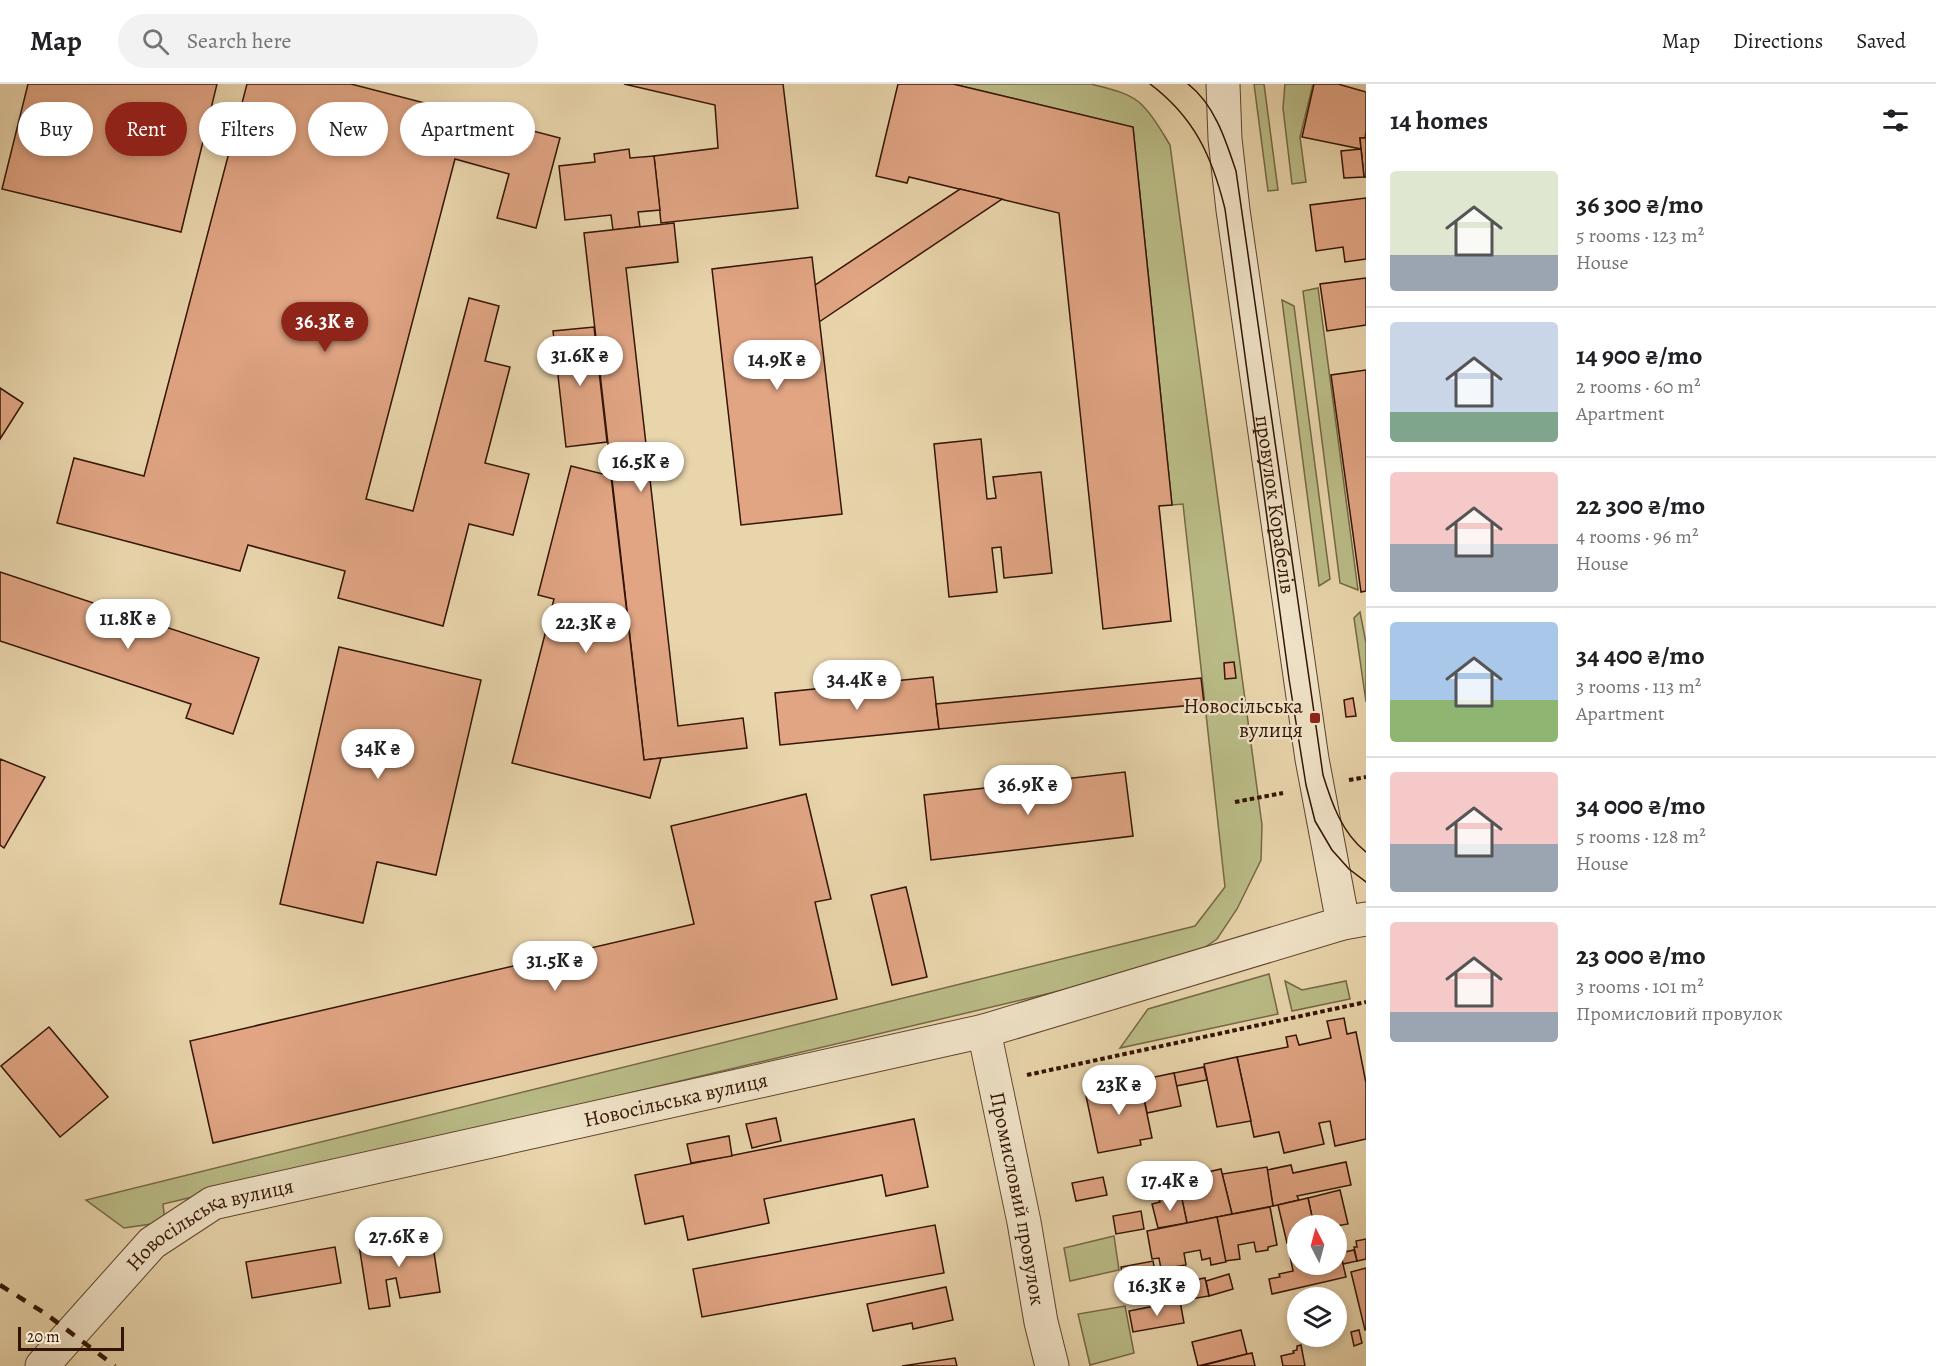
<!DOCTYPE html>
<html lang="en">
<head>
<meta charset="utf-8">
<style>
  :root { --surface:#fff; --page:#f2f2f2; --text:#202124; --muted:#757577; --line:#e0e0e0; --accent:#8f2418 }
  body { margin:0; font-family:Alegreya,serif; background:var(--page); color:var(--text); height:100vh; display:flex; flex-direction:column; font-size:22px; white-space:nowrap }
  * { box-sizing:border-box; margin:0 }
  p { font-size:20px; color:var(--muted) }
  .icon { flex:none; width:33px; height:33px; fill:none; stroke:currentColor; stroke-width:2; stroke-linecap:round; stroke-linejoin:round }
  .map { position:relative; flex:1; overflow:hidden }
  .sheet { display:flex; flex-direction:column; background:var(--surface); width:570px }
  .sheet>* { flex:none }
  .guide { position:absolute; left:18px; top:18px; width:570px; height:54px; display:flex; gap:12px }
  .needle { width:39px; rotate:354deg }
  .buttons { position:absolute; left:1287px; top:1131px; display:grid; gap:12px }
  .buttons a { display:grid; place-items:center; width:60px; height:60px; border-radius:50%; background:var(--surface); box-shadow:0 3px 9px #0003; font-size:30px }
  .scale { position:absolute; left:18px; bottom:15px; width:106px; box-sizing:border-box; padding-left:6px; border:3px solid #331404; border-top:0; font-size:16px; line-height:21px; white-space:nowrap; color:#331404; -webkit-text-stroke:4px #f1e4c9; paint-order:stroke }
  .price { position:absolute; translate:-50% -51px; padding:0 14px; border-radius:21px; background:#fff; color:#222; font-size:20px; line-height:39px; filter:drop-shadow(0 2px 3px #0008) }
  .price::after { content:''; position:absolute; left:50%; top:36px; width:18px; height:14px; margin-left:-9px; background:inherit; clip-path:polygon(0 0,100% 0,50% 100%) }
  .price.current { background:var(--accent); color:#fff }
  ul { padding:0; list-style:none }
  li { display:flex; align-items:center; gap:18px; height:150px; padding:0 24px }
  li+li { border-top:2px solid var(--line) }
  li span { display:grid; place-items:center; flex:none; width:168px; height:120px; border-radius:6px; color:#555 }
  li>.icon { margin-inline-start:auto }
  span .icon { width:72px; height:72px; fill:#fffc; stroke-width:1 }
  li b { font-size:26px }
  h2 { display:flex; justify-content:space-between; align-items:center; height:72px; padding:0 24px; font-size:26px }
  .chip { padding:0 21px; border-radius:27px; background:var(--surface); box-shadow:0 3px 9px #0003; font-size:21px; line-height:54px }
  .chip.current { background:var(--accent); color:#fff }
  header { display:flex; align-items:center; gap:36px; box-sizing:border-box; height:84px; padding:0 30px; background:var(--surface); border-bottom:2px solid var(--line) }
  header strong { font-size:28px }
  nav { display:flex; gap:33px; margin-inline-start:auto; font-size:21px }
  .search { width:420px; height:54px; background:var(--page); display:flex; align-items:center; gap:15px; box-sizing:border-box; padding:0 21px; border-radius:33px; color:var(--muted); font-size:22px }
  main { display:flex; flex:1; min-height:0 }
  .map>svg:first-child { display:block }
  .green { fill:#babc87; stroke:#766846; stroke-width:1.5 }
  .building { fill:#e1a584; stroke:#331404; stroke-width:1.5 }
  .lines { fill:none; stroke-linecap:round; stroke-linejoin:round }
  .minor-casing { stroke:#60442e; stroke-width:35 }
  .path { stroke:#331404; stroke-width:4; stroke-dasharray:4.5 3; stroke-linecap:butt }
  .minor { stroke:#f1e4c9; stroke-width:33 }
  .tram { stroke:#331404; stroke-width:1.5 }
  .rail { stroke:#331404; stroke-width:4.5; stroke-dasharray:10 10; stroke-linecap:butt }
  .poi-dot { fill:#8f2418; stroke:#f1e4c9; stroke-width:2 }
  .labels { text-anchor:middle; stroke-width:4.5; stroke-linejoin:round; paint-order:stroke }
  .street-label { font-size:21px; fill:#331404; stroke:#f1e4c9 }
  .poi-label { font-size:21px; fill:#331404; stroke:#f1e4c9; text-anchor:end }
</style>
</head>
<body>
<header>
<strong>Map</strong>
<div class="search"><svg class="icon" aria-label="search" viewBox="0 0 24 24"><circle cx="10" cy="10" r="6"/><path d="M15 15l6 6"/></svg>Search here</div>
<nav><a>Map</a><a>Directions</a><a>Saved</a></nav>
</header>
<main>
<div class="map">
<svg width="1366" height="1282" viewBox="0 0 1366 1282">
  <rect width="100%" height="100%" fill="#e9d5ac"/>
  <filter id="stains"><feTurbulence type="fractalNoise" baseFrequency=".00333" numOctaves="4"/><feColorMatrix values="0 0 0 0 .2 0 0 0 0 .09 0 0 0 0 .02 0 0 0 .5 -.17"/></filter>
  <radialGradient id="worn" r=".72"><stop offset=".6" stop-color="#630" stop-opacity="0"/><stop offset="1" stop-color="#630" stop-opacity=".3"/></radialGradient>
  <!-- green -->
  <g class="green">
    <path d="M 953,0 L 1091,0 C 1107,4 1132,9 1143,22 C 1154,33 1162,48 1170,61 L 1262,741 L 1261,776 L 1237,825 L 1217,855 L 1185,877 L 163,1120 L 165,1138 L 124,1144 L 86,1116 L 1195,842 L 1225,803 L 1183,420 L 1172,421 L 1133,43 Z"/>
    <polygon points="1254,0 1264,0 1278,106 1268,107"/>
    <polygon points="1285,0 1313,0 1300,53 1306,98 1292,100 1283,24"/>
    <polygon points="1318,204 1358,506 1340,499 1303,207"/>
    <polygon points="1282,216 1294,222 1330,495 1319,502"/>
    <polygon points="1360,528 1366,559 1366,618 1354,534"/>
    <polygon points="1269,890 1278,930 1120,964 1148,925"/>
    <polygon points="1285,897 1302,906 1346,897 1350,915 1292,927"/>
    <polygon points="1114,1152 1119,1186 1070,1197 1064,1164"/>
    <polygon points="1125,1222 1134,1269 1090,1281 1078,1230"/>
  </g>
  <!-- building -->
  <g class="building">
    <polygon points="28,0 217,0 181,148 2,105"/>
    <polygon points="247,0 351,0 560,54 536,144 497,134 509,90 455,75 366,415 413,427 469,214 499,222 485,277 510,283 485,379 529,390 513,451 469,440 443,542 338,514 345,487 248,461 240,487 57,439 74,374 144,392"/>
    <polygon points="624,0 783,0 798,124 661,139 654,72 718,64 715,21"/>
    <polygon points="898,0 953,0 1133,43 1172,421 1159,422 1171,537 1103,545 1059,129 909,93 907,99 876,92"/>
    <polygon points="1314,0 1338,0 1366,8 1366,47 1365,54 1360,54 1361,65 1302,53"/>
    <polygon points="1360,54 1366,54 1366,93 1364,93"/>
    <polygon points="629,65 630,74 654,72 660,126 638,128 640,143 613,146 611,131 565,136 559,82 595,78 594,70"/>
    <polygon points="1361,65 1364,93 1344,94 1341,67"/>
    <polygon points="960,105 1002,115 819,238 815,201"/>
    <polygon points="1366,114 1366,175 1345,178 1343,163 1316,167 1310,121"/>
    <polygon points="674,139 678,178 626,184 678,642 743,634 747,664 644,676 584,149"/>
    <polygon points="812,173 842,430 741,441 712,185"/>
    <polygon points="1366,194 1366,241 1327,247 1320,200"/>
    <polygon points="594,243 607,358 566,363 553,247"/>
    <polygon points="1366,286 1366,507 1361,508 1331,291"/>
    <polygon points="0,304 23,319 0,355"/>
    <polygon points="981,355 987,415 996,414 993,393 1041,388 1052,489 1004,494 1001,463 992,464 997,508 949,513 934,360"/>
    <polygon points="571,382 611,392 644,676 661,674 650,714 512,679 554,515 538,511"/>
    <polygon points="0,488 259,574 233,650 186,634 191,620 0,557"/>
    <polygon points="339,563 481,596 436,791 377,778 363,839 280,820"/>
    <polygon points="1234,578 1236,594 1225,595 1224,579"/>
    <polygon points="933,593 939,645 780,661 775,609"/>
    <polygon points="1201,594 1204,620 939,645 936,620"/>
    <polygon points="1353,614 1356,632 1346,633 1344,616"/>
    <polygon points="0,675 45,693 4,764 0,761"/>
    <polygon points="1125,688 1133,752 931,776 924,711"/>
    <polygon points="806,710 831,815 815,818 837,915 213,1059 190,957 694,840 671,742"/>
    <polygon points="906,803 927,893 892,901 871,811"/>
    <polygon points="1344,934 1347,950 1356,948 1366,999 1366,1055 1335,1062 1330,1037 1319,1039 1324,1060 1284,1069 1279,1048 1254,1053 1237,973 1288,963 1286,953 1296,951 1299,961 1331,954 1327,937"/>
    <polygon points="49,943 108,1013 60,1053 1,982"/>
    <polygon points="1237,973 1251,1037 1217,1043 1204,980"/>
    <polygon points="1204,983 1207,996 1176,1002 1174,989"/>
    <polygon points="1174,989 1181,1022 1147,1029 1140,996"/>
    <polygon points="1140,996 1152,1054 1140,1056 1141,1061 1098,1069 1085,1007"/>
    <polygon points="776,1034 781,1057 752,1064 746,1040"/>
    <polygon points="914,1035 928,1103 886,1112 882,1091 764,1115 769,1139 688,1156 683,1132 645,1140 635,1091"/>
    <polygon points="729,1052 732,1072 691,1079 687,1060"/>
    <polygon points="1346,1078 1351,1101 1297,1112 1299,1116 1273,1122 1267,1086 1291,1081 1293,1089"/>
    <polygon points="1267,1083 1273,1122 1232,1130 1222,1090"/>
    <polygon points="1221,1085 1232,1130 1187,1139 1177,1095"/>
    <polygon points="1103,1093 1107,1111 1076,1117 1072,1099"/>
    <polygon points="1340,1106 1348,1140 1336,1142 1314,1142 1308,1114"/>
    <polygon points="1181,1110 1187,1139 1158,1144 1152,1120 1160,1118 1159,1116"/>
    <polygon points="1308,1114 1314,1142 1298,1142 1298,1156 1287,1159 1278,1121"/>
    <polygon points="1270,1123 1277,1161 1268,1163 1268,1166 1256,1168 1254,1158 1238,1161 1240,1175 1225,1177 1217,1133"/>
    <polygon points="1141,1127 1144,1145 1116,1150 1113,1132"/>
    <polygon points="1217,1133 1226,1178 1211,1181 1210,1174 1202,1176 1200,1166 1184,1169 1186,1181 1161,1185 1159,1174 1152,1175 1147,1147"/>
    <polygon points="935,1141 944,1189 702,1233 693,1185"/>
    <polygon points="431,1149 440,1208 400,1214 396,1194 386,1196 390,1222 369,1225 359,1161"/>
    <polygon points="1366,1155 1366,1175 1357,1177 1354,1163 1357,1163 1356,1157"/>
    <polygon points="335,1163 341,1199 252,1214 246,1178"/>
    <polygon points="1354,1166 1357,1177 1343,1180 1340,1169"/>
    <polygon points="1298,1171 1298,1180 1336,1180 1336,1177 1342,1176 1346,1193 1272,1210 1269,1195 1280,1193 1279,1190 1293,1187 1290,1172"/>
    <polygon points="1153,1177 1157,1198 1125,1205 1121,1183"/>
    <polygon points="1366,1184 1366,1246 1365,1246 1351,1188"/>
    <polygon points="1229,1190 1233,1205 1209,1212 1206,1197"/>
    <polygon points="1205,1194 1209,1212 1173,1218 1169,1201"/>
    <polygon points="946,1203 953,1236 913,1245 912,1239 873,1247 867,1220"/>
    <polygon points="1180,1217 1184,1239 1133,1248 1129,1227"/>
    <polygon points="1241,1246 1247,1270 1198,1282 1192,1258"/>
    <polygon points="1359,1246 1362,1259 1354,1262 1351,1248"/>
    <polygon points="1301,1261 1305,1282 1283,1282 1281,1272 1294,1269 1293,1267 1297,1266 1297,1262"/>
    <polygon points="1252,1269 1255,1282 1201,1282 1247,1270"/>
    <polygon points="955,1274 957,1282 902,1282"/>
  </g>
  <g class="lines">
    <!-- minor casing -->
    <g class="minor-casing">
      <g id="minor">
        <path id="s1" d="M 1223,0 L 1225,55 L 1233,126 L 1312,675 L 1343,839"/>
        <path id="s2" d="M 984,947 L 1024,1138 L 1041,1238 L 1052,1282"/>
        <path id="s3" d="M 42,1282 L 152,1159 L 213,1119 L 984,947 L 1343,839 L 1366,835"/>
      </g>
    </g>
    <!-- path -->
    <g class="path">
      <polyline points="1349,696 1366,693"/>
      <polyline points="1235,718 1283,709"/>
      <polyline points="1027,991 1366,918"/>
    </g>
    <!-- minor -->
    <use href="#minor" class="minor"/>
    <!-- tram -->
    <g class="tram">
      <path d="M 1150,0 C 1194,33 1212,72 1225,125 L 1289,595 L 1306,701 L 1315,737 L 1332,766 L 1349,785 L 1366,798"/>
      <path d="M 1188,0 C 1215,21 1226,57 1236,87 L 1323,691 C 1332,720 1342,749 1366,768"/>
    </g>
    <!-- rail -->
    <polyline class="rail" points="0,1201 46,1230 115,1282"/>
  </g>
  <!-- markers -->
  <rect class="poi-dot" x="1309" y="628" width="12" height="12" rx="3"/>
  <g class="labels">
    <!-- street labels -->
    <g class="street-label">
      <text dy="7" stroke="none"><textPath href="#s1" startOffset="424">провулок Корабелів</textPath></text>
      <text dy="7" stroke="none"><textPath href="#s3" startOffset="712">Новосільська вулиця</textPath></text>
      <text dy="7" stroke="none"><textPath href="#s2" startOffset="171">Промисловий провулок</textPath></text>
      <text dy="7" stroke="none"><textPath href="#s3" startOffset="226">Новосільська вулиця</textPath></text>
    </g>
    <!-- poi labels -->
    <g class="poi-label">
      <text x="1303" y="629">Новосільська<tspan x="1303" dy="24">вулиця</tspan></text>
    </g>
  </g>
  <rect width="100%" height="100%" filter="url(#stains)"/>
  <rect width="100%" height="100%" fill="url(#worn)"/>
</svg>
<div class="buttons">
<a><svg class="needle" viewBox="-14 -14 28 28"><path d="M0-13l5 13h-10z" fill="#e53935"/><path d="M0 13l5-13h-10z" fill="#757577"/></svg></a>
<a><svg class="icon" aria-label="layers" viewBox="0 0 24 24"><path d="M12 4l9 5-9 5-9-5zM3 14l9 5 9-5"/></svg></a>
</div>
<div class="scale">20 m</div>
<b class="price current" style="left:325px;top:269px">36.3K ₴</b>
<b class="price" style="left:580px;top:303px">31.6K ₴</b>
<b class="price" style="left:777px;top:307px">14.9K ₴</b>
<b class="price" style="left:641px;top:409px">16.5K ₴</b>
<b class="price" style="left:128px;top:566px">11.8K ₴</b>
<b class="price" style="left:586px;top:570px">22.3K ₴</b>
<b class="price" style="left:857px;top:627px">34.4K ₴</b>
<b class="price" style="left:378px;top:696px">34K ₴</b>
<b class="price" style="left:1028px;top:732px">36.9K ₴</b>
<b class="price" style="left:555px;top:908px">31.5K ₴</b>
<b class="price" style="left:1119px;top:1032px">23K ₴</b>
<b class="price" style="left:1170px;top:1128px">17.4K ₴</b>
<b class="price" style="left:399px;top:1184px">27.6K ₴</b>
<b class="price" style="left:1157px;top:1233px">16.3K ₴</b>
<div class="guide">
<a class="chip">Buy</a>
<a class="chip current">Rent</a>
<a class="chip">Filters</a>
<a class="chip">New</a>
<a class="chip">Apartment</a>
</div>
</div>
<section class="sheet">
<h2>14 homes<svg class="icon" aria-label="filters" viewBox="0 0 24 24"><path d="M4 7h16M4 17h16"/><circle cx="9" cy="7" r="2"/><circle cx="15" cy="17" r="2"/></svg></h2>
<ul>
<li><span style="background:linear-gradient(#dfe7d0 70%,#9aa5b1 0)"><svg class="icon" aria-label="home" viewBox="0 0 24 24"><path d="M3 11l9-7 9 7M6 9v11h12V9"/></svg></span><div><b>36 300 ₴/mo</b><p>5 rooms · 123 m²</p><p>House</p></div></li>
<li><span style="background:linear-gradient(#c9d6e8 75%,#7fa58c 0)"><svg class="icon" aria-label="home" viewBox="0 0 24 24"><path d="M3 11l9-7 9 7M6 9v11h12V9"/></svg></span><div><b>14 900 ₴/mo</b><p>2 rooms · 60 m²</p><p>Apartment</p></div></li>
<li><span style="background:linear-gradient(#f6c9c9 60%,#9aa5b1 0)"><svg class="icon" aria-label="home" viewBox="0 0 24 24"><path d="M3 11l9-7 9 7M6 9v11h12V9"/></svg></span><div><b>22 300 ₴/mo</b><p>4 rooms · 96 m²</p><p>House</p></div></li>
<li><span style="background:linear-gradient(#a9c7e8 65%,#8fb573 0)"><svg class="icon" aria-label="home" viewBox="0 0 24 24"><path d="M3 11l9-7 9 7M6 9v11h12V9"/></svg></span><div><b>34 400 ₴/mo</b><p>3 rooms · 113 m²</p><p>Apartment</p></div></li>
<li><span style="background:linear-gradient(#f6c9c9 60%,#9aa5b1 0)"><svg class="icon" aria-label="home" viewBox="0 0 24 24"><path d="M3 11l9-7 9 7M6 9v11h12V9"/></svg></span><div><b>34 000 ₴/mo</b><p>5 rooms · 128 m²</p><p>House</p></div></li>
<li><span style="background:linear-gradient(#f6c9c9 75%,#9aa5b1 0)"><svg class="icon" aria-label="home" viewBox="0 0 24 24"><path d="M3 11l9-7 9 7M6 9v11h12V9"/></svg></span><div><b>23 000 ₴/mo</b><p>3 rooms · 101 m²</p><p>Промисловий провулок</p></div></li>
</ul>
</section>
</main>
</body>
</html>
